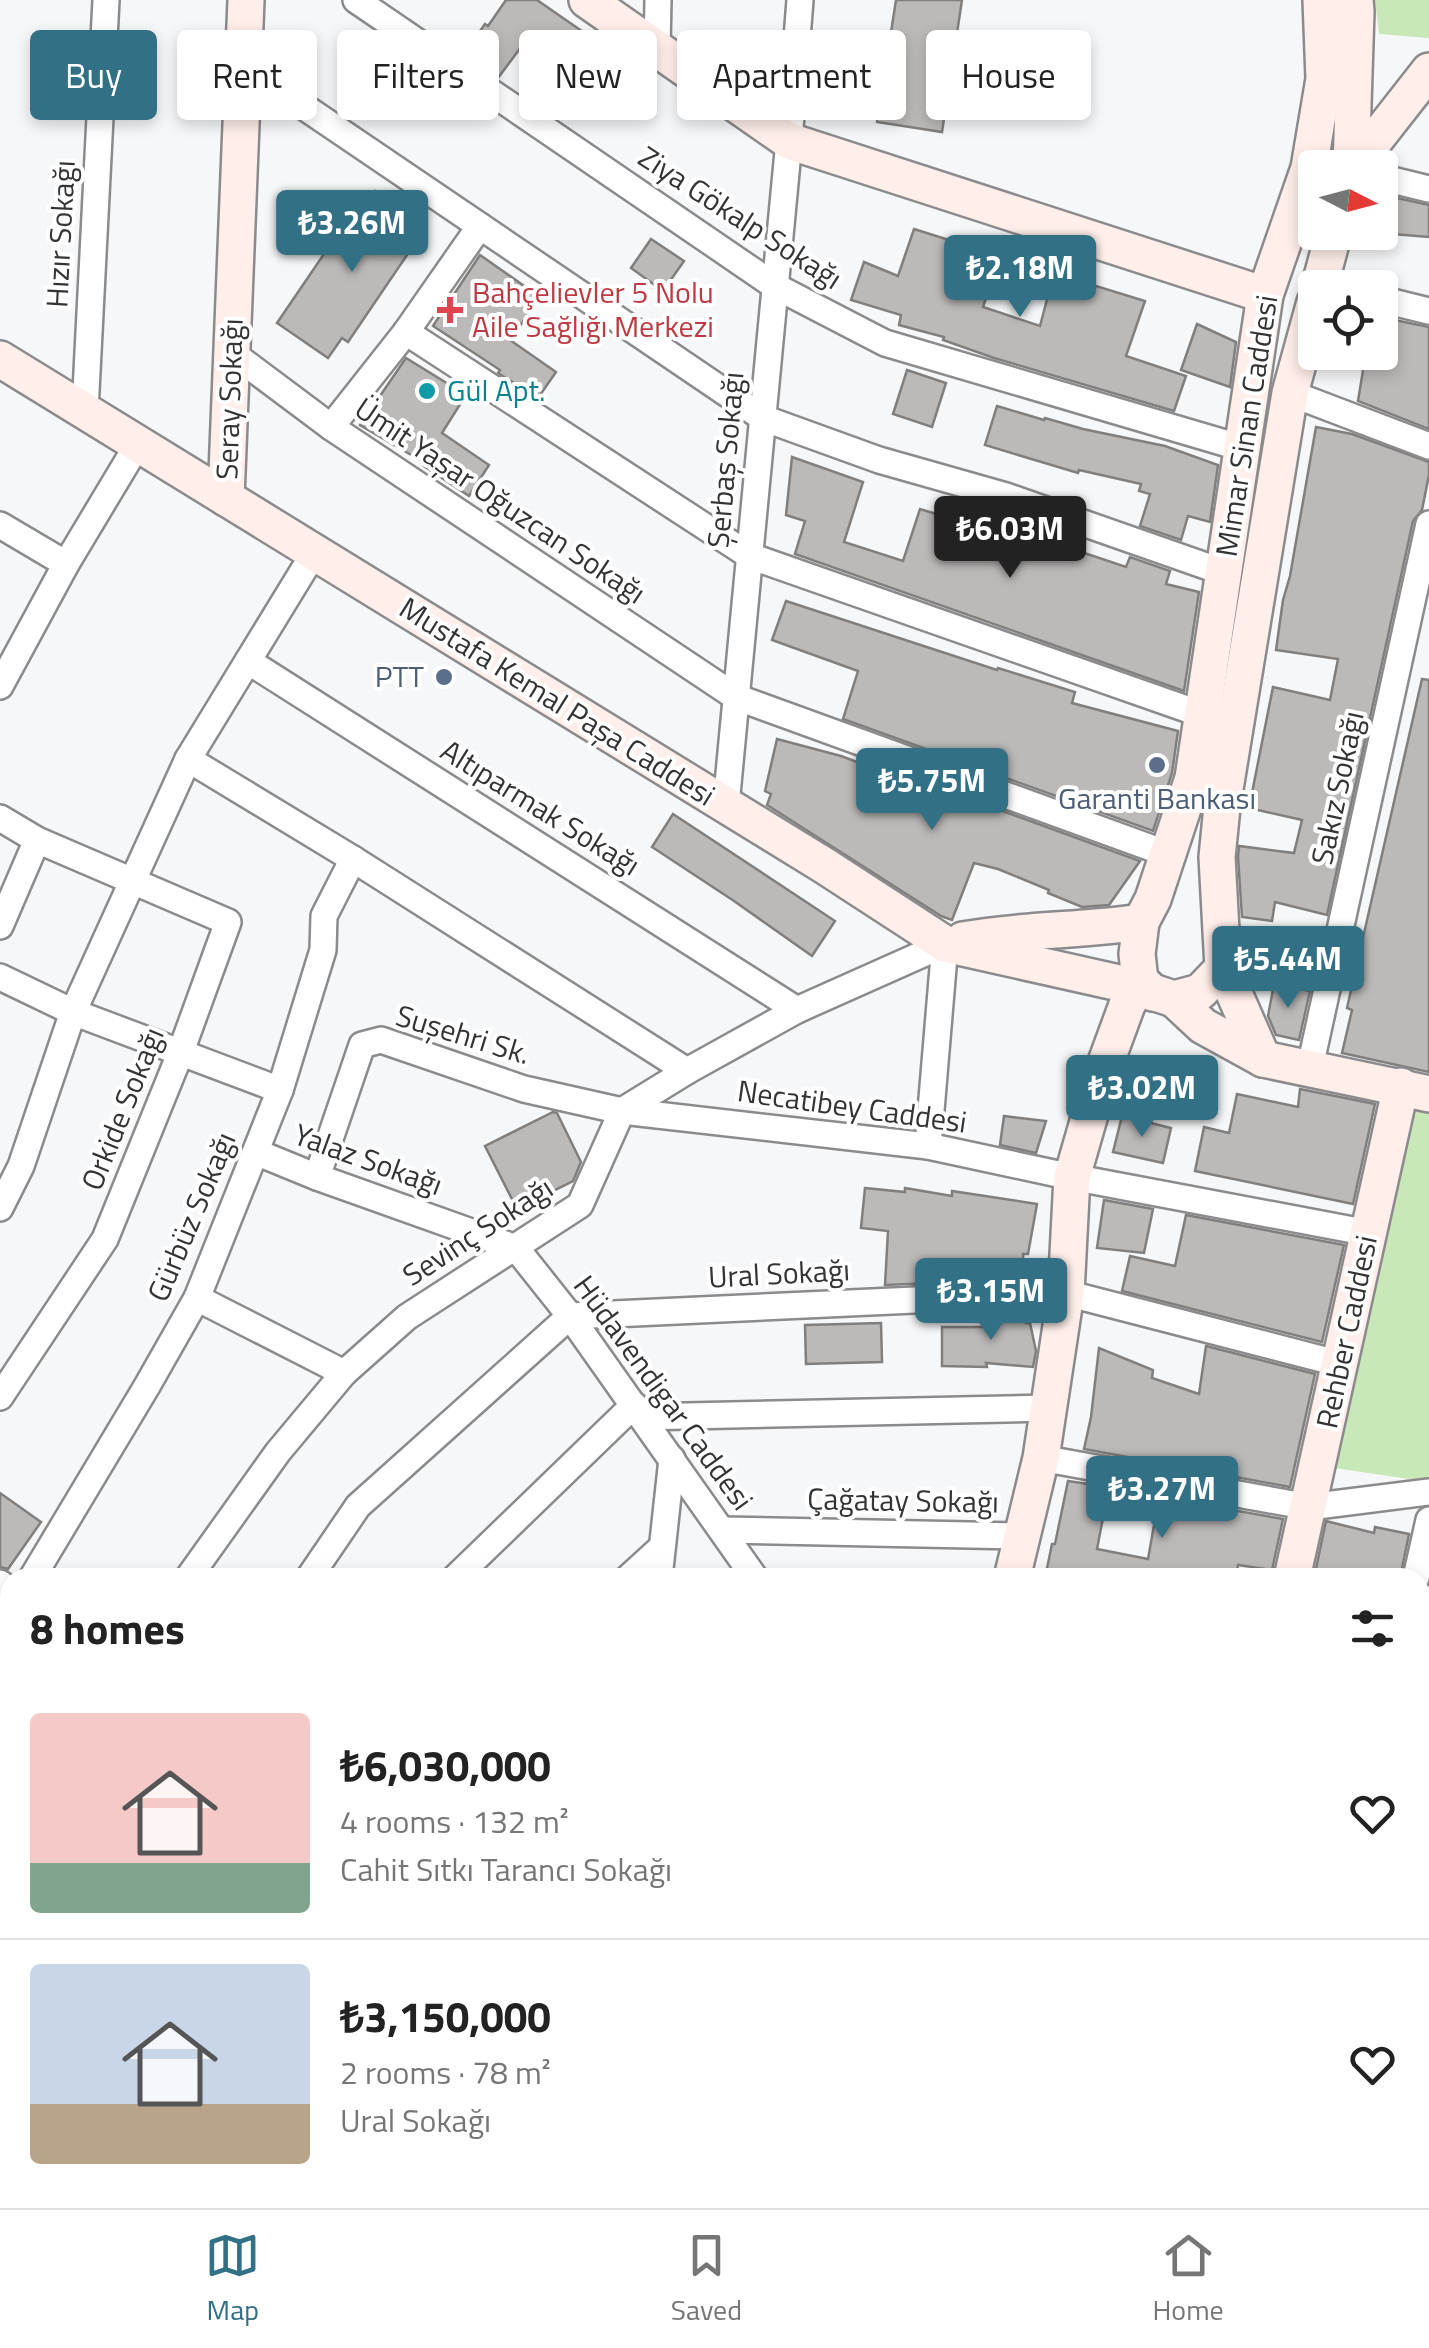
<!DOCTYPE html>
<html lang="en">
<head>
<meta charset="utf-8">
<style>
  :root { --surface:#fff; --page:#f6f6f6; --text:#222; --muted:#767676; --line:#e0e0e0; --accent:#327086 }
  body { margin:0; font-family:"Titillium Web",sans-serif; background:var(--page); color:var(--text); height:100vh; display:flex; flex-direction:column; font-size:38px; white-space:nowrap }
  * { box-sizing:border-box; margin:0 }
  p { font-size:32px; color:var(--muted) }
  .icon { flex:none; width:55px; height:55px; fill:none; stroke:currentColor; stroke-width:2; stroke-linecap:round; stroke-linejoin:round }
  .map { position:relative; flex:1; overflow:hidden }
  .drawer { position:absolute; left:0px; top:1568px; width:1430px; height:642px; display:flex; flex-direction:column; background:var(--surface); border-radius:30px 30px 0 0; box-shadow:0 5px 15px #0003 }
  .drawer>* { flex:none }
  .banner { position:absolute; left:30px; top:30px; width:1370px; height:90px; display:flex; gap:20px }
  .needle { width:65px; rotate:96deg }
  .fabs { position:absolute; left:1298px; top:150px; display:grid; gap:20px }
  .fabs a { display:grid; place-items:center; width:100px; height:100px; border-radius:10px; background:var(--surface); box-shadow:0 5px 15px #0003; font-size:50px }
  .price { position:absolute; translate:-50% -85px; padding:0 22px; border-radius:10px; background:var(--accent); color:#fff; font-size:32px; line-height:65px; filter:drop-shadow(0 2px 5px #0008) }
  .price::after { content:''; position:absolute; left:50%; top:60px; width:30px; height:22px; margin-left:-15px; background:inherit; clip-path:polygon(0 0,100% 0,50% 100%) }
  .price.current { background:#222; color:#fff }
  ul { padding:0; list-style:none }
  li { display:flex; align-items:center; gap:30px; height:250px; padding:0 30px }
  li+li { border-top:2px solid var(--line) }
  li span { display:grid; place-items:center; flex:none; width:280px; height:200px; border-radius:10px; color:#555 }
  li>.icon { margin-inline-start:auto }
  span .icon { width:120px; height:120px; fill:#fffc; stroke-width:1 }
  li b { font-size:42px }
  h2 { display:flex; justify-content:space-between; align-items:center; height:120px; padding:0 30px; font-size:42px }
  .tag { padding:0 35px; border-radius:10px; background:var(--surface); box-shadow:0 5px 15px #0003; font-size:35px; line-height:90px }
  .tag.current { background:var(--accent); color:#fff }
  .menu { display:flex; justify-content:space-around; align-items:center; height:140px; border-top:2px solid var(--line); background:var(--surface); font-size:28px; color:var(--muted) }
  .menu a { display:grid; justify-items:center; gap:5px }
  .menu .current { color:var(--accent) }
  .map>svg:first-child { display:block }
  .green { fill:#c9e8b8 }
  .building { fill:#bcbab9; stroke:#807f7e; stroke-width:2.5 }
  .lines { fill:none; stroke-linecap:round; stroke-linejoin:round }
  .street-casing { stroke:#8b8b8d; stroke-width:30 }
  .secondary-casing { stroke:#8b8b8d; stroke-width:40 }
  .street { stroke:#fff; stroke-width:25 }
  .secondary { stroke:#ffeee9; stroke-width:35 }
  .health-dot { fill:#e0444e; stroke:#fff; stroke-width:4 }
  .culture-dot { fill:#0f9aa8; stroke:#fff; stroke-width:4 }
  .service-dot { fill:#5c6f8a; stroke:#fff; stroke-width:4 }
  .labels { text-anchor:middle; stroke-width:8; stroke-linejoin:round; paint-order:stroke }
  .street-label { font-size:30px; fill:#343435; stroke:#fff }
  .health-label { font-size:30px; fill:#be3a42; stroke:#fff; text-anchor:start }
  .culture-label { font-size:30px; fill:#0d838f; stroke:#fff; text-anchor:start }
  .service-label { font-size:30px; fill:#4e5e75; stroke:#fff; text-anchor:end }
</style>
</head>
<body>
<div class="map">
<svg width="1429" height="2208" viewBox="0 0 1429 2208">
  <rect width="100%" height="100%" fill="#f6f7f8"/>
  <!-- green -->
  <g class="green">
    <polygon points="1375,0 1429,0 1429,38 1379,34"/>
    <polygon points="1408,1097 1429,1102 1429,1482 1328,1467"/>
  </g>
  <!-- building -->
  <g class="building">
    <polygon points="506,0 537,0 589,36 564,70 524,43 498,78 464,54 485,24 488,26"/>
    <polygon points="896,0 962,0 942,132 877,122"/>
    <polygon points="375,191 426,227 348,342 342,338 328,358 277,323 356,207 362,211"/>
    <polygon points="1397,198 1429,205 1429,237 1379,233"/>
    <polygon points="914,229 1000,256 983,307 1040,326 1054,273 1145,301 1126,356 1186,376 1174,411 994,358 943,340 944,337 899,325 901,315 851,300 864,262 898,276"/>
    <polygon points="651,239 684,261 663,291 631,268"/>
    <polygon points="480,255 540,297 510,340 556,372 538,398 498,373 500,370 433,326"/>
    <polygon points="1380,317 1429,327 1429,429 1358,401 1366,352 1380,352"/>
    <polygon points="1197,324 1236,342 1230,387 1181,370"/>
    <polygon points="406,358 466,395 442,433 489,465 469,496 424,466 425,463 360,425"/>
    <polygon points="907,370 946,383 932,427 893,414"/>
    <polygon points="997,406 1044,420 1045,418 1083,429 1165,446 1218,465 1210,522 1188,516 1181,540 1140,526 1150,494 1139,491 1141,484 1079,470 1078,473 985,445"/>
    <polygon points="1316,427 1352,434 1429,462 1429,475 1422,510 1413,521 1327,915 1275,902 1272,921 1242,917 1238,857 1239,846 1294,853 1302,820 1249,808 1273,687 1330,700 1338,659 1276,650 1283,600 1290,576"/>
    <polygon points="792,457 863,482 844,542 903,561 920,509 1026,541 1028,534 1126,567 1130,557 1170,571 1166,584 1199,592 1184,691 795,554 805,521 786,515"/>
    <polygon points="786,601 997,670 998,668 1075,692 1072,703 1178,731 1172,773 1153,831 843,719 858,671 772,640"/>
    <polygon points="1422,679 1429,680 1429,1072 1342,1053 1352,1010 1347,1008"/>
    <polygon points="777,739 841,756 929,789 931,785 1140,861 1109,905 1082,907 1048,893 1049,890 998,869 974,863 952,920 941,916 767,805 771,794 765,791"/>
    <polygon points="673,814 835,921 812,956 734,901 652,847"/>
    <polygon points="1274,984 1310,991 1299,1040 1276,1035 1268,1016"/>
    <polygon points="1174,1066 1201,1072 1196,1092 1170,1086"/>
    <polygon points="1300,1089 1375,1104 1353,1204 1195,1171 1204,1127 1229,1133 1237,1094 1298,1107"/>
    <polygon points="553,1112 557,1113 581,1162 573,1181 517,1209 485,1146"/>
    <polygon points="1004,1116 1046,1121 1036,1153 1000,1145"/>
    <polygon points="1122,1116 1171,1128 1163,1163 1113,1152"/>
    <polygon points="865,1188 905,1192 905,1188 952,1196 952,1191 1037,1204 1028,1254 1023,1254 1024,1279 885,1285 888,1231 861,1228"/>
    <polygon points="1104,1200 1153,1209 1144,1253 1097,1248"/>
    <polygon points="1186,1215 1344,1245 1322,1342 1122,1291 1130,1256 1175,1266"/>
    <polygon points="1026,1311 1026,1323 1030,1323 1036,1351 1033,1367 986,1363 987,1367 942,1366 942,1327 994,1327 994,1313"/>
    <polygon points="881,1323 882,1362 806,1364 805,1325"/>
    <polygon points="1206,1346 1315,1374 1290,1487 1084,1449 1091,1417 1099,1348 1153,1370 1152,1378 1199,1394"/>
    <polygon points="1068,1481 1109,1487 1097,1549 1148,1559 1159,1497 1283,1519 1272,1570 1238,1565 1236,1578 1045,1578 1052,1544 1055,1544"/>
    <polygon points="0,1493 41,1522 8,1569 0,1567"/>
    <polygon points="1326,1521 1374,1533 1375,1527 1409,1534 1400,1578 1314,1578"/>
  </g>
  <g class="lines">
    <!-- street casing -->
    <g class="street-casing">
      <g id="street">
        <polyline points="356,0 775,286 885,343 1242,448"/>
        <polyline points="657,49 658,0"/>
        <polyline points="244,66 763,418 879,460 1006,496 1223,572"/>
        <polyline points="1380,177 1429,189"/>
        <polyline points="1380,299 1429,311"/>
        <polyline points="406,332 750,556 1201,714"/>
        <polyline points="232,353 331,427 736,697 1168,854"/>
        <polyline points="1290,393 1429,446"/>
        <polyline points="85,411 106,0"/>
        <polyline points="331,427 406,332 480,226"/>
        <polyline points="0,525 66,564"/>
        <polyline points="248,661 797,1010"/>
        <polyline points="0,686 66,564 138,444"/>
        <polyline points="188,759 353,859 687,1071"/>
        <polyline points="726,805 789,141 800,0"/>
        <polyline points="0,818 37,840 228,922 180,1054 105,1239 0,1397"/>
        <polyline points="0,926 37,840"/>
        <polyline points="0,977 73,1012 280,1090"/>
        <polyline points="1310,1067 1429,524"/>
        <polyline points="256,1152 317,1177 516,1248"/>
        <polyline points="317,1177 362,1045 381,1040 524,1089 622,1111 928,1146 1072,1177 1369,1233"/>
        <polyline points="0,1208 21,1166 73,1012 188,759 314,553"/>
        <polyline points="516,1248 570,1316 755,1578"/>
        <polyline points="197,1298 344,1373"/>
        <polyline points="642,1417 1048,1408"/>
        <polyline points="1041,1458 1309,1507 1429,1492"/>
        <polyline points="722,1530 1023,1536"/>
        <polyline points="32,1578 147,1386 197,1298 280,1090 323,950 324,916 353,859"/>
        <polyline points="188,1578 278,1452 344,1373 407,1317 580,1205 622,1111 687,1071 797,1010 945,944 928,1146"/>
        <polyline points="309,1578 358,1506 570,1316 1066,1293 1341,1364"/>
        <polyline points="455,1578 634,1405"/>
        <polyline points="628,1578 662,1547"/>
        <polyline points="659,1578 672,1459"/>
        <polyline points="1416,1578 1429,1520"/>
        <polyline points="0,1583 10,1591"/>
        <polyline points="0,1628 10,1613"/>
        <polyline points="0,1843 10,1829"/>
        <polyline points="1420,2052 1429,2028"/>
        <polyline points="252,2200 254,2208"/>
        <polyline points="371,2200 374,2208"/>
        <polyline points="501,2200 503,2208"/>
        <polyline points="626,2200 628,2208"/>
        <polyline points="761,2200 763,2208"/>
        <polyline points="1040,2208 1075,2200"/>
        <polyline points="1238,2208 1241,2200"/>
        <polyline points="1362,2208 1365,2200"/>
      </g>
    </g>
    <!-- secondary casing -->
    <g class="secondary-casing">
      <g id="secondary">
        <polyline points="587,0 789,141 1265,295"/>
        <polyline points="1351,168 1356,11 1355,0"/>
        <polyline points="1353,168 1429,71"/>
        <polyline points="1319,288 1334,232"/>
        <polyline points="0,359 825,866 945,944 1137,987 1174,999 1200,992 1223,968 1217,857 1222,807 1290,393 1315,302"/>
        <polyline points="226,498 246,0"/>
        <path d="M 963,940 C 1022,929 1082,931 1141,922"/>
        <polyline points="1223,968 1263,1059"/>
        <polyline points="1153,993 1140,980 1137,954 1141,922 1153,899 1193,778 1265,295 1309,168 1324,79 1321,0"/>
        <polyline points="1174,999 1203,1026 1263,1059 1429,1094"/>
        <polyline points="1012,1578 1041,1458 1066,1293 1072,1177 1102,1073 1127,1005 1137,987"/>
        <polyline points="1292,1578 1401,1086"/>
        <polyline points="1420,1874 1429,1872"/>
        <polyline points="0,2037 10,2051"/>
        <polyline points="100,2200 104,2208"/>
        <polyline points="896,2200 899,2208"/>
        <polyline points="1118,2208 1120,2200"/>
      </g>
    </g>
    <!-- street -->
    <use href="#street" class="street"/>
    <!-- secondary -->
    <use href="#secondary" class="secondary"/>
  </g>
  <!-- markers -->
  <path class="health-dot" d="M445 295h10v10h10v10h-10v10h-10v-10h-10v-10h10z"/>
  <circle class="culture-dot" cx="427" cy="391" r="10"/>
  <g class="service-dot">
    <circle cx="444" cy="677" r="10"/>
    <circle cx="1157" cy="765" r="10"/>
  </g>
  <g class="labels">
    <!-- street labels -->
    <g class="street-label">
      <text transform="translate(740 218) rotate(33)" y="10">Ziya Gökalp Sokağı</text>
      <text transform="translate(61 234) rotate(-87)" y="10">Hızır Sokağı</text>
      <text transform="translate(230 399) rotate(-88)" y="10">Seray Sokağı</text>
      <text transform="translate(1247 426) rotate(-81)" y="10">Mimar Sinan Caddesi</text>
      <text transform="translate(726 460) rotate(-85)" y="10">Şerbaş Sokağı</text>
      <text transform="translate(500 501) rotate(34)" y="10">Ümit Yaşar Oğuzcan Sokağı</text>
      <text transform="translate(557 702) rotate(32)" y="10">Mustafa Kemal Paşa Caddesi</text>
      <text transform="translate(1338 788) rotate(-78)" y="10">Sakız Sokağı</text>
      <text transform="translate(540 808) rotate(32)" y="10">Altıparmak Sokağı</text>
      <text transform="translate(463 1035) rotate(17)" y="10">Suşehri Sk.</text>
      <text transform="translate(852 1107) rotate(8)" y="10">Necatibey Caddesi</text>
      <text transform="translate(123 1109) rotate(-68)" y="10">Orkide Sokağı</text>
      <text transform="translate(368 1160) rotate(20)" y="10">Yalaz Sokağı</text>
      <text transform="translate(192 1217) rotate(-67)" y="10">Gürbüz Sokağı</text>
      <text transform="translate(478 1232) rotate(-33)" y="10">Sevinç Sokağı</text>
      <text transform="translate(779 1274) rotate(-3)" y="10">Ural Sokağı</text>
      <text transform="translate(1347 1332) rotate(-78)" y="10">Rehber Caddesi</text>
      <text transform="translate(663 1393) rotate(54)" y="10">Hüdavendigar Caddesi</text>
      <text transform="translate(903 1501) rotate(1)" y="10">Çağatay Sokağı</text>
    </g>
    <!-- health labels -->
    <g class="health-label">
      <text x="472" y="303">Bahçelievler 5 Nolu<tspan x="472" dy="34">Aile Sağlığı Merkezi</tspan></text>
    </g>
    <!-- culture labels -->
    <g class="culture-label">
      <text x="447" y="401">Gül Apt.</text>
    </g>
    <!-- service labels -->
    <g class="service-label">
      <text x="424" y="687">PTT</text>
      <text x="1157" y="809" text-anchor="middle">Garanti Bankası</text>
    </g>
  </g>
</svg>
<div class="fabs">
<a><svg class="needle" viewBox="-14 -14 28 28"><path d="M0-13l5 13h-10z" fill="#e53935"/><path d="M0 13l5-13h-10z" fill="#767676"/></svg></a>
<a><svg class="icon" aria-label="locate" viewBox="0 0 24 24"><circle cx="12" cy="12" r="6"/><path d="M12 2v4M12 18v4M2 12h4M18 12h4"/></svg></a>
</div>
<b class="price" style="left:352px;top:275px">₺3.26M</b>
<b class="price" style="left:1020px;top:320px">₺2.18M</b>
<b class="price current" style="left:1010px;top:581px">₺6.03M</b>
<b class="price" style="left:932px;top:833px">₺5.75M</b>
<b class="price" style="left:1288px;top:1011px">₺5.44M</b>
<b class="price" style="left:1142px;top:1140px">₺3.02M</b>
<b class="price" style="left:991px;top:1343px">₺3.15M</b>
<b class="price" style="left:1162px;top:1541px">₺3.27M</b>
<div class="banner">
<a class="tag current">Buy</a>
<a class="tag">Rent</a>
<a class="tag">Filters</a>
<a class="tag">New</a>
<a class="tag">Apartment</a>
<a class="tag">House</a>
</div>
<section class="drawer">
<h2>8 homes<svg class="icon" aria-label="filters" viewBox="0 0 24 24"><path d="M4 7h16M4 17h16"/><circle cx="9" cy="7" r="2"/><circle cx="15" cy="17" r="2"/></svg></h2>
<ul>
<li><span style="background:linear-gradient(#f6c9c9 75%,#7fa58c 0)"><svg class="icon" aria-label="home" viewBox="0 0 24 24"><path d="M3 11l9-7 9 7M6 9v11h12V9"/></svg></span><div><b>₺6,030,000</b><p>4 rooms · 132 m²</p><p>Cahit Sıtkı Tarancı Sokağı</p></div><svg class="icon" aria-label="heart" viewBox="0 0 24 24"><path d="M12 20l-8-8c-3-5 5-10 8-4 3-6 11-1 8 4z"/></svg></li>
<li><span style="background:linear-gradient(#c9d6e8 70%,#b9a48a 0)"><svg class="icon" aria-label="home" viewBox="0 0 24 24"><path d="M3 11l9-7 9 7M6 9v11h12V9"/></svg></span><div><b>₺3,150,000</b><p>2 rooms · 78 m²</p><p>Ural Sokağı</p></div><svg class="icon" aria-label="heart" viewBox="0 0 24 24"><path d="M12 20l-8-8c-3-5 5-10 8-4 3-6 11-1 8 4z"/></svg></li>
</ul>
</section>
</div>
<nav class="menu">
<a class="current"><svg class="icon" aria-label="map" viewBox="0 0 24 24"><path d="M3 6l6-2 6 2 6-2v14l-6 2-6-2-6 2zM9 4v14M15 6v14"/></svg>Map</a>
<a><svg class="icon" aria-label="saved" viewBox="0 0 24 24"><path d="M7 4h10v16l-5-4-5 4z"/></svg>Saved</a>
<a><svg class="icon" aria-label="home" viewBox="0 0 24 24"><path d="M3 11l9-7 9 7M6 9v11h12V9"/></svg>Home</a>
</nav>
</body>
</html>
